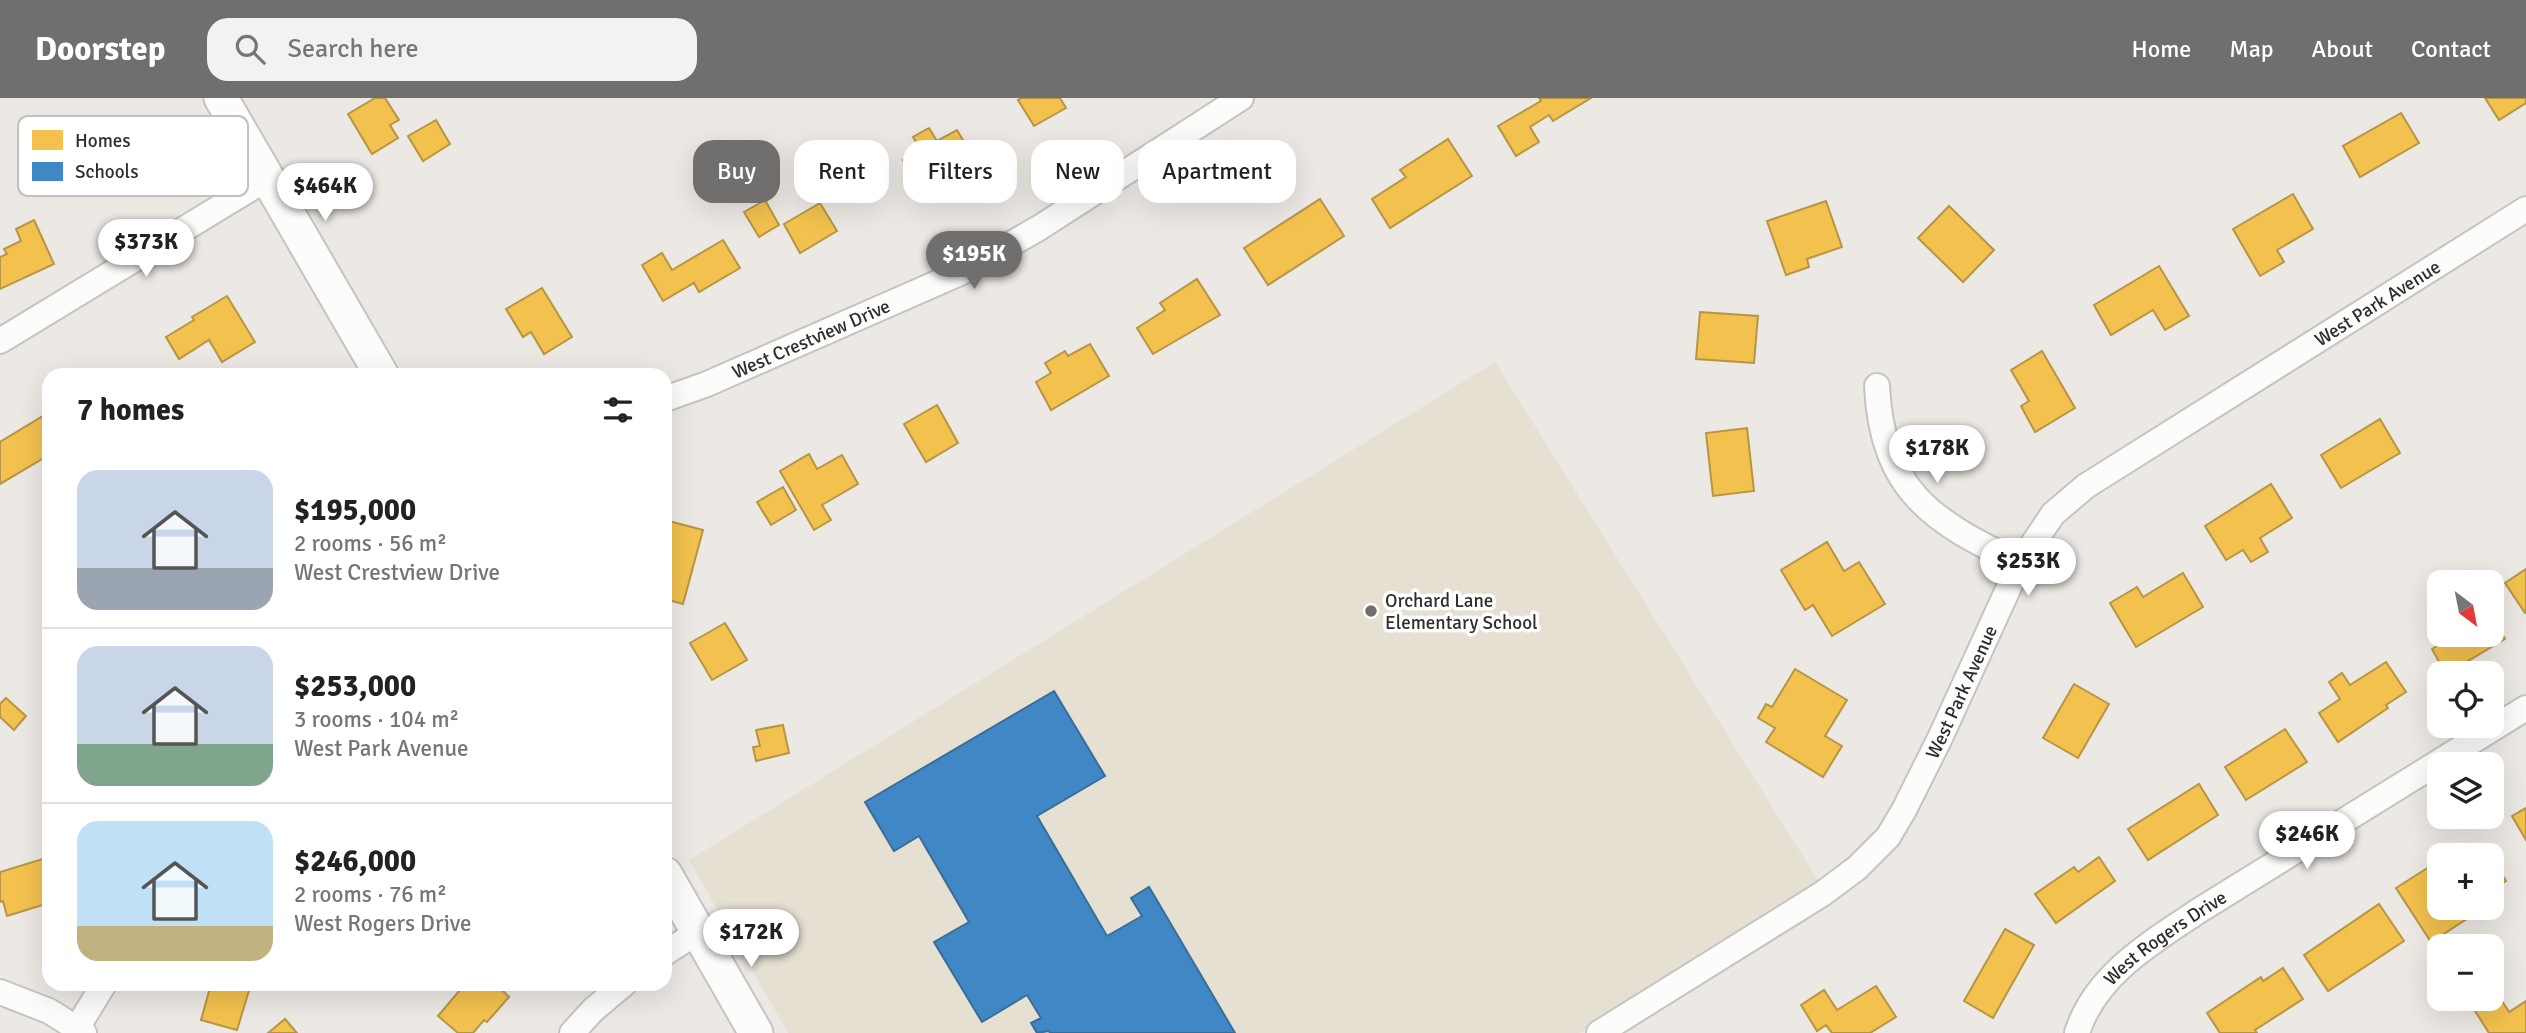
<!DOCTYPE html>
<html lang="en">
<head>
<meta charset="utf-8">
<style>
  :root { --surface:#fff; --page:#f2f2f2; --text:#222; --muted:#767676; --line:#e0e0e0; --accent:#706f6e }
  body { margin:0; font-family:Signika,sans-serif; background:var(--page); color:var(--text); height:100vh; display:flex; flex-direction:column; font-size:26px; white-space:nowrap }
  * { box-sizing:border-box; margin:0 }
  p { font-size:23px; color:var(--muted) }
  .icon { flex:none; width:38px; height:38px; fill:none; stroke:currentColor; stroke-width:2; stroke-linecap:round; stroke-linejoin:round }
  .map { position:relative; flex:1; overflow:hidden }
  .details { position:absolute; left:42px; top:270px; width:630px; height:623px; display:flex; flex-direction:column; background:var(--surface); border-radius:21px; box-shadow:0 7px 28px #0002 }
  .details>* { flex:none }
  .hud { position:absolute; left:693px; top:42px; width:665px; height:63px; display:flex; gap:14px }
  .needle { width:46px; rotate:148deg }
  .controls { position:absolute; left:2427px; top:472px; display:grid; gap:14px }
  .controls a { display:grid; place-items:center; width:77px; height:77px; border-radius:14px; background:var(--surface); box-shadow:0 7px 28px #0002; font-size:35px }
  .price { position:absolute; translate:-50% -60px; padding:0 16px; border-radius:24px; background:#fff; color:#222; font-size:23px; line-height:46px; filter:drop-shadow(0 2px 4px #0008) }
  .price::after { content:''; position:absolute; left:50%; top:42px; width:21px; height:16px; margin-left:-10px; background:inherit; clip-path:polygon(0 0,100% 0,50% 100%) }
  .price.on { background:var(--accent); color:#fff }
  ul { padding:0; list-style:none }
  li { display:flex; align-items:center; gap:21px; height:175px; padding:0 35px }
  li+li { border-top:2px solid var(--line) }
  li span { display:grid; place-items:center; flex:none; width:196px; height:140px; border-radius:21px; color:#555 }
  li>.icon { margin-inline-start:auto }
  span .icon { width:84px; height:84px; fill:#fffc; stroke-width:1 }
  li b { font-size:30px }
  h2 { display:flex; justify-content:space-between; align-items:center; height:84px; padding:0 35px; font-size:30px }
  .pill { padding:0 24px; border-radius:21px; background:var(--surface); box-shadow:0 7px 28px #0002; font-size:24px; line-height:63px }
  .pill.on { background:var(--accent); color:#fff }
  header { display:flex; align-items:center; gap:42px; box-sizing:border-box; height:98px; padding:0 35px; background:var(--accent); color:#fff }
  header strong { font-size:33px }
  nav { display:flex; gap:38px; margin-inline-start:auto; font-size:24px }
  .search { width:490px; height:63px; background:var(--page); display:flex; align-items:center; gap:18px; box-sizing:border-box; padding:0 24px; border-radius:21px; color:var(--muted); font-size:26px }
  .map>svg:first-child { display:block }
  .education { fill:#e6e0d3 }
  .homes { fill:#f2c14e; stroke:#b79544; stroke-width:2 }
  .schools { fill:#3f88c5; stroke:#3a6d98; stroke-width:2 }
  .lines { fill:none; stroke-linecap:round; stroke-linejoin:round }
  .street-casing { stroke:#c5c4c5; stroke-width:28 }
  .secondary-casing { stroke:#c5c4c5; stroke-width:37 }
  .street { stroke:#fcfcfb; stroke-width:24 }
  .secondary { stroke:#fcfcfb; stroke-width:33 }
  .poi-dot { fill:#706f6e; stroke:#fff; stroke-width:2.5 }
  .labels { text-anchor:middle; stroke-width:7; stroke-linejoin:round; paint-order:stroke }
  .street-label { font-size:19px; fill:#2e2e2e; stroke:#fff }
  .poi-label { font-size:19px; fill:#2e2e2e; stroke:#fff; text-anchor:start }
  .key { fill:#fff; stroke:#c0c0c0; stroke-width:2 }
  .key-label { font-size:19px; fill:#2e2e2e }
</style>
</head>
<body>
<header>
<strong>Doorstep</strong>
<div class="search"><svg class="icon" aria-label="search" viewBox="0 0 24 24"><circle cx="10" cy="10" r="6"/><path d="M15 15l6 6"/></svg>Search here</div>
<nav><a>Home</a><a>Map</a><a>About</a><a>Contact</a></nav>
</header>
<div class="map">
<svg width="2526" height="935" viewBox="0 0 2526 935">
  <rect width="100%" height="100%" fill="#ece8e4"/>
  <!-- education -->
  <polygon class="education" points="1495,264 1819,784 1579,935 788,935 689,762"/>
  <!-- homes -->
  <g class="homes">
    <polygon points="375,0 385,0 399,22 390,27 398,40 372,56 348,16"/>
    <polygon points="1021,0 1060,0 1066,10 1034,28 1018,2"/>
    <polygon points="1539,0 1591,0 1553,23 1549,17 1530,29 1539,44 1516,58 1498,28 1541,3"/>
    <polygon points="2485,0 2526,0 2526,5 2499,22"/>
    <polygon points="2401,15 2419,45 2360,79 2343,48"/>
    <polygon points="436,22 450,46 423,63 408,38"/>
    <polygon points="929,30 937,43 957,32 976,64 945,82 941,76 919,89 903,62 920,52 913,39"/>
    <polygon points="1448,41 1472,78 1390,130 1372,101 1406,79 1400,72"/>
    <polygon points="2293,96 2313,131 2277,152 2284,164 2260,178 2233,131"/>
    <polygon points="1320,101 1344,138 1268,187 1244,150"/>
    <polygon points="765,102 779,127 759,139 744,114"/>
    <polygon points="1826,103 1842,149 1807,161 1809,169 1786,177 1767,123"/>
    <polygon points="820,105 837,133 800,155 784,126"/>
    <polygon points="1949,108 1994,152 1963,184 1918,140"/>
    <polygon points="34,122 54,166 0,191 0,159 7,156 4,151 21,143 16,131"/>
    <polygon points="723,142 740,170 699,194 694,185 663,203 642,167 662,155 672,172"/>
    <polygon points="2159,168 2189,218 2165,232 2153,212 2111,237 2094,207"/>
    <polygon points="1197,181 1220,217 1153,256 1137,230 1165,212 1160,205"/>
    <polygon points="542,190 572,239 544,256 531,234 523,239 506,211"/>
    <polygon points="227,198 255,244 222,264 209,242 179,261 166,239 194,222 192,219"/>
    <polygon points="1700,214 1758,218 1754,265 1696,261"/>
    <polygon points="1090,246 1109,278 1051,312 1036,284 1051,275 1045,265 1065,253 1068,258"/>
    <polygon points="2042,253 2075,310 2035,334 2021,308 2029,303 2011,272"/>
    <polygon points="937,307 958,345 926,364 904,326"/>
    <polygon points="43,318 49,329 49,357 0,386 0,344"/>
    <polygon points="2380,321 2400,355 2341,390 2321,357"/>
    <polygon points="1747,330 1754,393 1713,398 1706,335"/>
    <polygon points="809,356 817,371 842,357 858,386 822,407 831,422 814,432 780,373"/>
    <polygon points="2271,386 2292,420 2260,440 2268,454 2251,464 2243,452 2226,462 2205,428"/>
    <polygon points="783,389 796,412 771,427 757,404"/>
    <polygon points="665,422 703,432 683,506 665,501"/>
    <polygon points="1827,444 1844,473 1859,464 1885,506 1832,538 1813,507 1805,512 1781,472"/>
    <polygon points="2526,471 2526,514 2525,515 2505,485"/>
    <polygon points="2183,475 2203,509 2136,549 2110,505 2137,489 2143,499"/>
    <polygon points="2492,519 2505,541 2446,576 2432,551 2442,545 2437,536 2492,537"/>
    <polygon points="725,525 747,562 712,582 690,545"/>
    <polygon points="2386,564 2406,594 2386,607 2388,610 2338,644 2319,615 2340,601 2329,584 2342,575 2350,587"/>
    <polygon points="1795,571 1847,602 1825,638 1842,648 1823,679 1766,644 1775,630 1758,620 1766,606 1772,609"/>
    <polygon points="2074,586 2109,606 2078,660 2043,640"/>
    <polygon points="6,600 26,618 14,632 0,619 0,606"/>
    <polygon points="783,627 789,655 756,663 753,649 760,648 756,632"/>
    <polygon points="2285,631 2307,664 2246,702 2225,669"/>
    <polygon points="2199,686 2218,717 2148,762 2128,731"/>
    <polygon points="2526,710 2526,742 2512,718"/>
    <polygon points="49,759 49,805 7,818 3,803 0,804 0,774"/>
    <polygon points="2099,759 2115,783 2056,825 2035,796 2074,769 2078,774"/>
    <polygon points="2492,761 2506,783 2492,792"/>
    <polygon points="2440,762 2440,810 2465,810 2470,819 2431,844 2396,790"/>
    <polygon points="2379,806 2404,843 2328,893 2304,857"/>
    <polygon points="2005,831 2034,847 1993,920 1964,903"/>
    <polygon points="2283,870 2303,901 2255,932 2257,935 2220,935 2207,915 2261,879 2263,883"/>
    <polygon points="211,886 251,886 237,932 201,922"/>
    <polygon points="465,886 509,886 503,893 509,899 487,924 484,922 473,935 458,935 438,918"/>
    <polygon points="1876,888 1896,919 1870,935 1832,935 1826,927 1817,933 1801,907 1824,892 1837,912"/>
    <polygon points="2499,898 2509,914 2526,903 2526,935 2489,935 2475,913"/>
    <polygon points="285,921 297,935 268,935"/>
  </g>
  <!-- schools -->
  <polygon class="schools" points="1054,593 1105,678 1037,718 1107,838 1142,818 1131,800 1149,789 1235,935 1050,935 1049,933 1037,935 1031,925 1041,920 1027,897 982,924 934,844 969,824 919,738 894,753 865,704"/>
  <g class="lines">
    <!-- street casing -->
    <g class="street-casing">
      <g id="street">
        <polyline points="0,243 268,80"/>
        <path d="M 1877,288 C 1882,392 1932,424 2020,465"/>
        <path id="s1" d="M 665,301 L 707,286 L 960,175 L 1039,130 L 1241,0"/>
        <polyline points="665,855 698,834"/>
        <polyline points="0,894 49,913 84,935"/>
        <polyline points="74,935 104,886"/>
        <polyline points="572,935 593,912 624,886"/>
        <path id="s2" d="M 1599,935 L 1822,796 L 1857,770 L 1888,739 L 1904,712 L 1940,640 L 2020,465 L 2053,416 L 2086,388 L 2526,111"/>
        <path id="s3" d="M 2077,935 C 2095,877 2152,844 2200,812 L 2526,610"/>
      </g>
    </g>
    <!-- secondary casing -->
    <g class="secondary-casing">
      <g id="secondary">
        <polyline points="221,0 381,276"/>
        <polyline points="665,776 756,935"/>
      </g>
    </g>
    <!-- street -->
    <use href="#street" class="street"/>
    <!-- secondary -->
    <use href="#secondary" class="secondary"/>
  </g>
  <!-- markers -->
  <circle class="poi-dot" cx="1371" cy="513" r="7"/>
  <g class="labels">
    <!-- street labels -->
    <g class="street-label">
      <text dy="7" stroke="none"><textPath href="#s2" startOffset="1101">West Park Avenue</textPath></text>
      <text dy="7" stroke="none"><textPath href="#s1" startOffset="158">West Crestview Drive</textPath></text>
      <text dy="7" stroke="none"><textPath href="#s2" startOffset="513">West Park Avenue</textPath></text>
      <text dy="7" stroke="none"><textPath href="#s3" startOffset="133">West Rogers Drive</textPath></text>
    </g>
    <!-- poi labels -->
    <g class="poi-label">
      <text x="1385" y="509">Orchard Lane<tspan x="1385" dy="22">Elementary School</tspan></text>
    </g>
  </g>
  <!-- legend -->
  <rect x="18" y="18" width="230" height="80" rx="10" class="key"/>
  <rect x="32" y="32" width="31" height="20" fill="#f2c14e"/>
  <rect x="32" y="64" width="31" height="19" fill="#3f88c5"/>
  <g class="key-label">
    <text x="75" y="49">Homes</text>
    <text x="75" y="80">Schools</text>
  </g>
</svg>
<div class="controls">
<a><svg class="needle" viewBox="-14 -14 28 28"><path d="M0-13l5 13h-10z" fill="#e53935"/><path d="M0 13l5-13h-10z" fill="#767676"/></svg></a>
<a><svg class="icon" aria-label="locate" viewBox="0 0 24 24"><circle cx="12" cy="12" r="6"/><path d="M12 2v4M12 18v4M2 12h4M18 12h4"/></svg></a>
<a><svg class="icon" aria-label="layers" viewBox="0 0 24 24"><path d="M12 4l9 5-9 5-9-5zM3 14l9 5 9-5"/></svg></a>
<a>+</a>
<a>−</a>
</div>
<b class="price" style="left:325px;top:125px">$464K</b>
<b class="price" style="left:146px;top:181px">$373K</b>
<b class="price on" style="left:974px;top:193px">$195K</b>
<b class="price" style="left:1937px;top:387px">$178K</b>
<b class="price" style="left:2028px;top:500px">$253K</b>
<b class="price" style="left:2307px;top:773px">$246K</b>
<b class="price" style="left:751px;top:871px">$172K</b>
<div class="hud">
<a class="pill on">Buy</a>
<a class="pill">Rent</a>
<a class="pill">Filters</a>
<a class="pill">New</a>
<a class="pill">Apartment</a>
</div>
<section class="details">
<h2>7 homes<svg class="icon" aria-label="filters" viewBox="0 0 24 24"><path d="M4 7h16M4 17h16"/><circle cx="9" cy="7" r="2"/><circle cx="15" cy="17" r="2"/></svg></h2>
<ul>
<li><span style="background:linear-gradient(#c9d6e8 70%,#9aa5b1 0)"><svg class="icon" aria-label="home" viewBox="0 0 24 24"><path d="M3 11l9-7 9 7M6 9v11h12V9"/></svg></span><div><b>$195,000</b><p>2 rooms · 56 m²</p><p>West Crestview Drive</p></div></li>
<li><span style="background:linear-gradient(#c9d6e8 70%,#7fa58c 0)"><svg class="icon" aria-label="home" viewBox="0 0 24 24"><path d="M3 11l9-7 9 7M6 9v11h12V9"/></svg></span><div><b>$253,000</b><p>3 rooms · 104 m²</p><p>West Park Avenue</p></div></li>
<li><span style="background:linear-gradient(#bfe0f5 75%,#c2b280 0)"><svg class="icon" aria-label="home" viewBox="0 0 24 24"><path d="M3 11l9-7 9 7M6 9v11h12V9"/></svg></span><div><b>$246,000</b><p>2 rooms · 76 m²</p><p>West Rogers Drive</p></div></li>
</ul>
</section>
</div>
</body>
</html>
